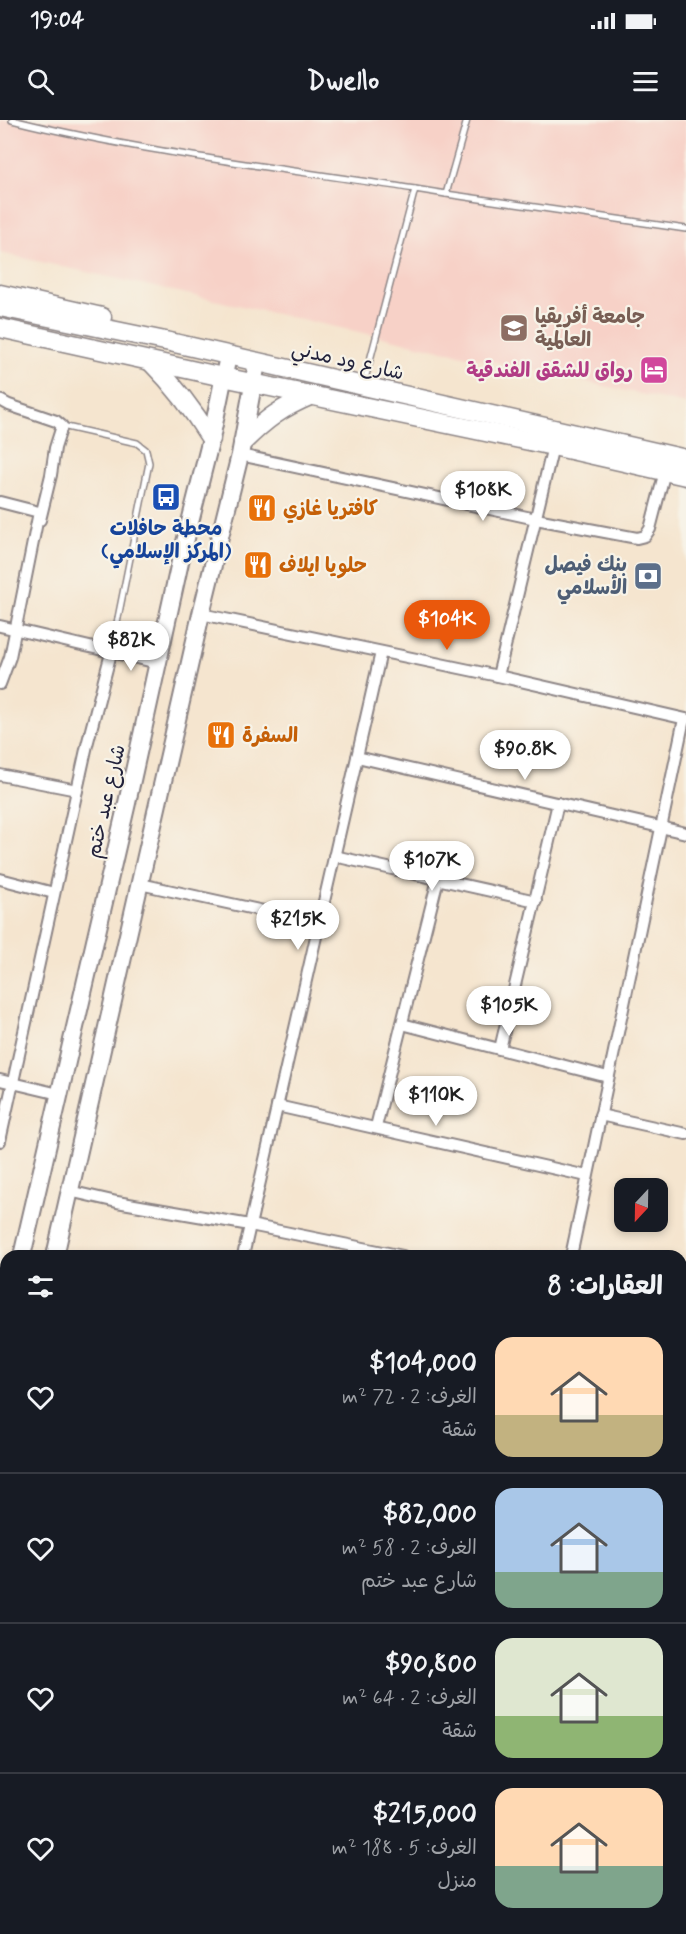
<!DOCTYPE html>
<html lang="ar">
<head>
<meta charset="utf-8">
<style>
  :root { --surface:#171b24; --page:#20242c; --text:#f1f3f6; --muted:#9ea1a6; --line:#363941; --accent:#ea580c }
  body { margin:0; font-family:Mynerve,"Playpen Sans Arabic",sans-serif; background:var(--page); color:var(--text); direction:rtl; height:100vh; display:flex; flex-direction:column; font-size:22px; white-space:nowrap }
  * { box-sizing:border-box; margin:0 }
  p { font-size:20px; color:var(--muted) }
  .icon { flex:none; width:33px; height:33px; fill:none; stroke:currentColor; stroke-width:2; stroke-linecap:round; stroke-linejoin:round }
  .map { position:relative; flex:1; overflow:hidden; direction:ltr }
  .panel { position:absolute; left:0px; top:1130px; width:687px; height:686px; display:flex; flex-direction:column; background:var(--surface); border-radius:18px 18px 0 0; box-shadow:0 3px 9px #0003; direction:rtl }
  .panel>* { flex:none }
  .needle { width:39px; rotate:202deg }
  .buttons { position:absolute; left:614px; top:1058px; display:grid; gap:12px }
  .buttons a { display:grid; place-items:center; width:54px; height:54px; border-radius:12px; background:var(--surface); box-shadow:0 3px 9px #0003; font-size:30px }
  .price { position:absolute; translate:-50% -51px; padding:0 14px; border-radius:21px; background:#fff; color:#222; font-size:20px; line-height:39px; filter:drop-shadow(0 2px 3px #0008) }
  .price::after { content:''; position:absolute; left:50%; top:36px; width:18px; height:14px; margin-left:-9px; background:inherit; clip-path:polygon(0 0,100% 0,50% 100%) }
  .price.active { background:var(--accent); color:#fff }
  ul { padding:0; list-style:none }
  li { display:flex; align-items:center; gap:18px; height:150px; padding:0 24px }
  li+li { border-top:2px solid var(--line) }
  li span { display:grid; place-items:center; flex:none; width:168px; height:120px; border-radius:18px; color:#555 }
  li>.icon { margin-inline-start:auto }
  span .icon { width:72px; height:72px; fill:#fffc; stroke-width:1 }
  li b { font-size:26px }
  h2 { display:flex; justify-content:space-between; align-items:center; height:72px; padding:0 24px; font-size:26px }
  .status { display:flex; justify-content:space-between; align-items:center; height:42px; padding:0 30px; background:var(--surface); direction:ltr }
  .status svg { height:16px; fill:currentColor }
  header { display:flex; justify-content:space-between; align-items:center; height:78px; padding:0 24px; background:var(--surface); font-size:27px; font-weight:800 }
  .map>svg:first-child { display:block }
  .built { fill:#f7d1c7 }
  .lines { fill:none; stroke-linecap:round; stroke-linejoin:round }
  .service-casing { stroke:#8c8485; stroke-width:8 }
  .minor-casing { stroke:#8c8485; stroke-width:14 }
  .primary-casing { stroke:#8c8485; stroke-width:20 }
  .trunk-casing { stroke:#8c8485; stroke-width:21 }
  .service { stroke:#fff; stroke-width:5 }
  .minor { stroke:#fff; stroke-width:10 }
  .primary { stroke:#fff; stroke-width:16 }
  .trunk { stroke:#fff; stroke-width:18 }
  .labels { text-anchor:middle; stroke-width:4.5; stroke-linejoin:round; paint-order:stroke }
  .education-label { font-size:20px; font-weight:bold; fill:#785e54; stroke:#f7f3e8; text-anchor:start }
  .street-label { font-size:20px; fill:#22223b; stroke:#f7f3e8 }
  .hotel-label { font-size:20px; font-weight:bold; fill:#b23c85; stroke:#f7f3e8; text-anchor:end }
  .food-label { font-size:20px; font-weight:bold; fill:#c56008; stroke:#f7f3e8; text-anchor:start }
  .transit-label { font-size:20px; font-weight:bold; fill:#164399; stroke:#f7f3e8 }
  .service-label { font-size:20px; font-weight:bold; fill:#4e5e75; stroke:#f7f3e8; text-anchor:end }
</style>
</head>
<body>
<div class="status"><b>19:04</b><svg viewBox="0 0 49 12"><path d="M0 12V9h3v3zM5 12V6h3v6zM10 12V3h3v9zM15 12V0h3v12zM26 1h20v11H26zM47 4h2v5h-2z"/></svg></div>
<header><svg class="icon" aria-label="menu" viewBox="0 0 24 24"><path d="M4 6h16M4 12h16M4 18h16"/></svg>Dwello<svg class="icon" aria-label="search" viewBox="0 0 24 24"><circle cx="10" cy="10" r="6"/><path d="M15 15l6 6"/></svg></header>
<div class="map">
<svg width="686" height="1814" viewBox="0 0 686 1814">
  <rect width="100%" height="100%" fill="#f7f3e8"/>
  <filter id="ink" filterUnits="userSpaceOnUse"><feTurbulence type="fractalNoise" baseFrequency=".0167" numOctaves="2"/><feDisplacementMap in="SourceGraphic" scale="12" xChannelSelector="R" yChannelSelector="G"/><feConvolveMatrix kernelMatrix="1 2 1 2 8 2 1 2 1" color-interpolation-filters="sRGB"/></filter>
  <filter id="wash" filterUnits="userSpaceOnUse"><feTurbulence type="fractalNoise" baseFrequency=".008" numOctaves="4" result="noise"/><feDisplacementMap in="SourceGraphic" scale="24" xChannelSelector="R" yChannelSelector="G"/><feGaussianBlur stdDeviation="1.35" result="paint"/><feColorMatrix in="noise" values="0 0 0 0 0 0 0 0 0 0 0 0 0 0 0 0 0 1.4 0 .05"/><feComposite in="paint" operator="in"/></filter>
  <g filter="url(#wash)">
    <rect width="100%" height="100%" fill="#f5e5cf"/>
    <!-- built -->
    <polygon class="built" points="0,0 686,0 686,284 0,133"/>
  </g>
  <g filter="url(#ink)">
    <g class="lines">
      <!-- service casing -->
      <g class="service-casing">
        <g id="service">
          <path d="M 12,0 C 144,33 281,48 415,69"/>
          <polyline points="467,0 446,74 686,109"/>
          <polyline points="364,263 415,69 446,74"/>
          <polyline points="62,306 137,323 146,330 149,343 111,533"/>
        </g>
      </g>
      <!-- minor casing -->
      <g class="minor-casing">
        <g id="minor">
          <polyline points="0,280 9,285 56,301 62,306 55,328 51,355 40,400"/>
          <polyline points="240,335 536,399 637,418 645,416 650,409 665,351"/>
          <polyline points="0,382 39,392 10,537 0,564"/>
          <polyline points="201,494 498,556 686,599"/>
          <polyline points="0,506 158,543"/>
          <polyline points="498,556 553,326"/>
          <polyline points="357,637 686,713"/>
          <polyline points="0,655 77,670"/>
          <polyline points="334,736 536,781"/>
          <polyline points="0,759 54,773"/>
          <polyline points="140,764 319,803"/>
          <polyline points="402,904 608,957"/>
          <polyline points="500,929 558,683"/>
          <polyline points="0,960 59,974"/>
          <polyline points="277,986 587,1056"/>
          <polyline points="600,995 686,1014"/>
          <polyline points="376,1007 438,759"/>
          <polyline points="0,1021 87,625 111,533"/>
          <polyline points="69,1071 117,1082 250,1105 403,1136"/>
          <polyline points="243,1136 381,532"/>
          <polyline points="571,1136 684,599"/>
          <polyline points="681,1194 686,1196"/>
          <polyline points="681,1303 686,1281"/>
          <polyline points="681,1414 686,1415"/>
          <polyline points="681,1532 686,1533"/>
          <polyline points="0,1599 6,1600"/>
          <polyline points="681,1636 686,1637"/>
          <polyline points="681,1744 686,1724"/>
          <polyline points="463,1809 490,1814"/>
          <polyline points="88,1814 89,1809"/>
          <polyline points="197,1814 198,1809"/>
          <polyline points="344,1814 345,1809"/>
          <polyline points="567,1814 568,1809"/>
        </g>
      </g>
      <!-- primary casing -->
      <g class="primary-casing">
        <g id="primary">
          <polyline points="22,1136 127,683 180,442 211,319 228,236"/>
          <polyline points="55,1136 201,494 240,335 257,243"/>
          <polyline points="0,1239 6,1211"/>
          <polyline points="0,1385 6,1362"/>
        </g>
      </g>
      <!-- trunk casing -->
      <g class="trunk-casing">
        <g id="trunk">
          <polyline points="0,174 102,197"/>
          <polyline points="0,187 170,222 686,339"/>
          <polyline points="0,208 223,257 553,326 686,356"/>
          <path d="M 151,242 C 176,267 193,290 211,319"/>
          <path d="M 243,322 C 266,299 281,288 312,275"/>
        </g>
      </g>
      <!-- service -->
      <use href="#service" class="service"/>
      <!-- minor -->
      <use href="#minor" class="minor"/>
      <!-- primary -->
      <use href="#primary" class="primary"/>
      <!-- trunk -->
      <use href="#trunk" class="trunk"/>
    </g>
  </g>
  <!-- icons -->
  <defs>
    <g id="university-square" transform="scale(1.5)"><rect x="-9" y="-9" width="18" height="18" rx="4" fill="#8d6e63" stroke="#f7f3e8"/><path d="M0-5L7-2L0 1L-7-2ZM-4 1L0 2.5L4 1V4Q0 6-4 4Z" fill="#fff"/></g>
    <g id="hotel-square" transform="scale(1.5)"><rect x="-9" y="-9" width="18" height="18" rx="4" fill="#d1479c" stroke="#f7f3e8"/><path d="M-6-4.5h1.5V1H6V5H4.5V3h-9V5H-6ZM-4 0a1.8 1.8 0 1 1 3.6 0ZM.5 0V-2.5h3Q6-2.5 6 0Z" fill="#fff"/></g>
    <g id="bus-square" transform="scale(1.5)"><rect x="-9" y="-9" width="18" height="18" rx="4" fill="#1a4fb4" stroke="#f7f3e8"/><path d="M-5-6H5V4H4V6H2V4H-2V6H-4V4H-5ZM-3.5-4V0h7V-4ZM-3.5 1.2v1.5H-2V1.2ZM2 1.2v1.5H3.5V1.2Z" fill="#fff"/></g>
    <g id="restaurant-square" transform="scale(1.5)"><rect x="-9" y="-9" width="18" height="18" rx="4" fill="#e8710a" stroke="#f7f3e8"/><path d="M-5-6h1v4h1v-4h1v4h1v-4h1v5L-1.5 .5V6h-2V.5L-5-1ZM5-6V6H3V1.5H1.5Q1.5-4 5-6Z" fill="#fff"/></g>
    <g id="bank-square" transform="scale(1.5)"><rect x="-9" y="-9" width="18" height="18" rx="4" fill="#5c6f8a" stroke="#f7f3e8"/><path d="M-6-4H6V4H-6ZM0-2.3a2.3 2.3 0 1 0 0 4.6a2.3 2.3 0 1 0 0-4.6Z" fill="#fff"/></g>
  </defs>
  <g fill-rule="evenodd">
    <use href="#university-square" x="514" y="208"/>
    <use href="#hotel-square" x="654" y="250"/>
    <use href="#bus-square" x="166" y="377"/>
    <use href="#restaurant-square" x="262" y="388"/>
    <use href="#restaurant-square" x="258" y="445"/>
    <use href="#bank-square" x="648" y="456"/>
    <use href="#restaurant-square" x="221" y="615"/>
  </g>
  <g class="labels">
    <!-- education labels -->
    <g class="education-label">
      <text x="535" y="203">جامعة أفريقيا<tspan x="535" dy="23">العالمية</tspan></text>
    </g>
    <!-- street labels -->
    <g class="street-label">
      <text transform="translate(348 240) rotate(13)" y="7">شارع ود مدني</text>
      <text transform="translate(105 681) rotate(-77)" y="7">شارع عبد ختم</text>
    </g>
    <!-- hotel labels -->
    <g class="hotel-label">
      <text x="633" y="257">رواق للشقق الفندقية</text>
    </g>
    <!-- food labels -->
    <g class="food-label">
      <text x="283" y="395">كافتريا غازي</text>
      <text x="279" y="452">حلويا ايلاف</text>
      <text x="242" y="622">السفرة</text>
    </g>
    <!-- transit labels -->
    <g class="transit-label">
      <text x="166" y="415">محطة حافلات<tspan x="166" dy="23">(المركز الإسلامي)</tspan></text>
    </g>
    <!-- service labels -->
    <g class="service-label">
      <text x="627" y="451">بنك فيصل<tspan x="627" dy="23">الأسلامي</tspan></text>
    </g>
  </g>
</svg>
<div class="buttons">
<a><svg class="needle" viewBox="-14 -14 28 28"><path d="M0-13l5 13h-10z" fill="#e53935"/><path d="M0 13l5-13h-10z" fill="#9ea1a6"/></svg></a>
</div>
<b class="price" style="left:483px;top:402px">$108K</b>
<b class="price active" style="left:447px;top:531px">$104K</b>
<b class="price" style="left:131px;top:552px">$82K</b>
<b class="price" style="left:525px;top:661px">$90.8K</b>
<b class="price" style="left:432px;top:772px">$107K</b>
<b class="price" style="left:298px;top:831px">$215K</b>
<b class="price" style="left:509px;top:917px">$105K</b>
<b class="price" style="left:436px;top:1007px">$110K</b>
<section class="panel">
<h2>العقارات: 8<svg class="icon" aria-label="filters" viewBox="0 0 24 24"><path d="M4 7h16M4 17h16"/><circle cx="9" cy="7" r="2"/><circle cx="15" cy="17" r="2"/></svg></h2>
<ul>
<li><span style="background:linear-gradient(#ffd9b3 65%,#c2b280 0)"><svg class="icon" aria-label="home" viewBox="0 0 24 24"><path d="M3 11l9-7 9 7M6 9v11h12V9"/></svg></span><div><b>$104,000</b><p>الغرف: 2 · 72 m²</p><p>شقة</p></div><svg class="icon" aria-label="heart" viewBox="0 0 24 24"><path d="M12 20l-8-8c-3-5 5-10 8-4 3-6 11-1 8 4z"/></svg></li>
<li><span style="background:linear-gradient(#a9c7e8 70%,#7fa58c 0)"><svg class="icon" aria-label="home" viewBox="0 0 24 24"><path d="M3 11l9-7 9 7M6 9v11h12V9"/></svg></span><div><b>$82,000</b><p>الغرف: 2 · 58 m²</p><p>شارع عبد ختم</p></div><svg class="icon" aria-label="heart" viewBox="0 0 24 24"><path d="M12 20l-8-8c-3-5 5-10 8-4 3-6 11-1 8 4z"/></svg></li>
<li><span style="background:linear-gradient(#dfe7d0 65%,#8fb573 0)"><svg class="icon" aria-label="home" viewBox="0 0 24 24"><path d="M3 11l9-7 9 7M6 9v11h12V9"/></svg></span><div><b>$90,800</b><p>الغرف: 2 · 64 m²</p><p>شقة</p></div><svg class="icon" aria-label="heart" viewBox="0 0 24 24"><path d="M12 20l-8-8c-3-5 5-10 8-4 3-6 11-1 8 4z"/></svg></li>
<li><span style="background:linear-gradient(#ffd9b3 65%,#7fa58c 0)"><svg class="icon" aria-label="home" viewBox="0 0 24 24"><path d="M3 11l9-7 9 7M6 9v11h12V9"/></svg></span><div><b>$215,000</b><p>الغرف: 5 · 188 m²</p><p>منزل</p></div><svg class="icon" aria-label="heart" viewBox="0 0 24 24"><path d="M12 20l-8-8c-3-5 5-10 8-4 3-6 11-1 8 4z"/></svg></li>
</ul>
</section>
</div>
</body>
</html>
